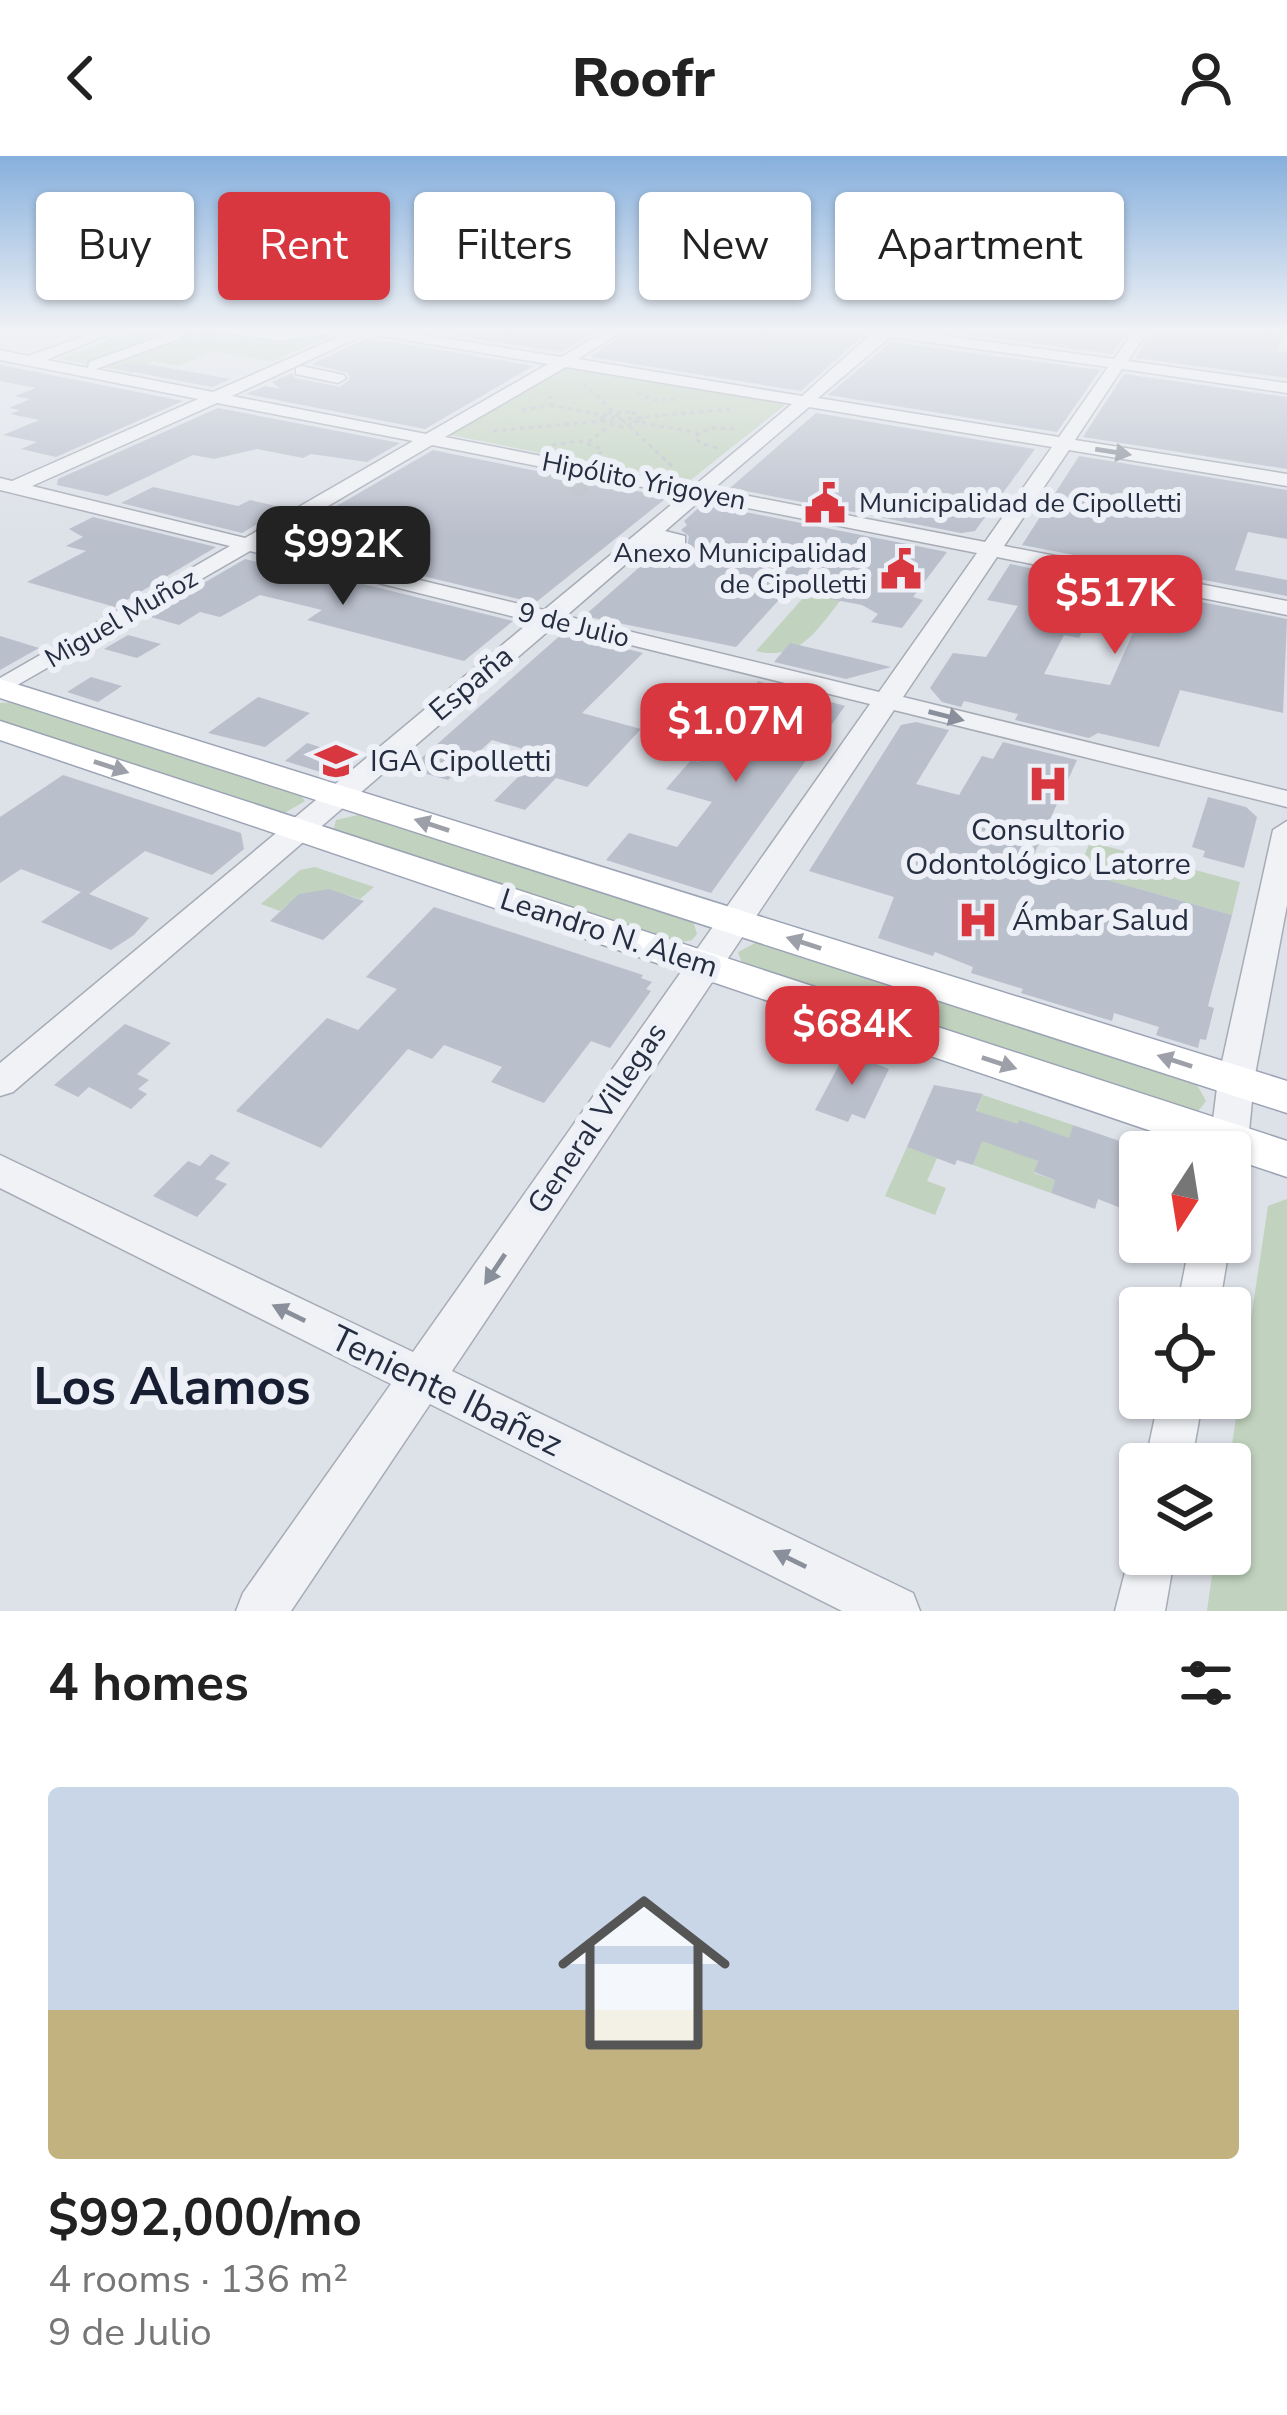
<!DOCTYPE html>
<html lang="en">
<head>
<meta charset="utf-8">
<style>
  :root { --surface:#fff; --page:#f6f6f6; --text:#222; --muted:#767676; --line:#e0e0e0; --accent:#d83740 }
  body { margin:0; font-family:"Nunito Sans",sans-serif; background:var(--page); color:var(--text); height:100vh; display:flex; flex-direction:column; font-size:45px; white-space:nowrap }
  * { box-sizing:border-box; margin:0 }
  p { font-size:39px; color:var(--muted) }
  .icon { flex:none; width:66px; height:66px; fill:none; stroke:currentColor; stroke-width:2; stroke-linecap:round; stroke-linejoin:round }
  .map { position:relative; height:1455px; overflow:hidden }
  .details { display:flex; flex-direction:column; background:var(--surface); flex:1 }
  .details>* { flex:none }
  .top-card { position:absolute; left:36px; top:36px; width:1215px; height:108px; display:flex; gap:24px }
  .needle { width:78px; rotate:192deg }
  .buttons { position:absolute; left:1119px; top:975px; display:grid; gap:24px }
  .buttons a { display:grid; place-items:center; width:132px; height:132px; border-radius:12px; background:var(--surface); box-shadow:0 3px 9px #0004; font-size:60px }
  .price { position:absolute; translate:-50% -102px; padding:0 27px; border-radius:24px; background:var(--accent); color:#fff; font-size:39px; line-height:78px; filter:drop-shadow(0 3px 6px #0008) }
  .price::after { content:''; position:absolute; left:50%; top:72px; width:36px; height:27px; margin-left:-18px; background:inherit; clip-path:polygon(0 0,100% 0,50% 100%) }
  .price.active { background:#222; color:#fff }
  ul { padding:0; list-style:none }
  li { display:grid; align-content:center; gap:24px; height:636px; padding:0 48px }
  li+li { border-top:3px solid var(--line) }
  li span { display:grid; place-items:center; height:372px; border-radius:12px; color:#555 }
  li>.icon { margin-inline-start:auto }
  span .icon { width:216px; height:216px; fill:#fffc; stroke-width:1 }
  li b { font-size:51px }
  h2 { display:flex; justify-content:space-between; align-items:center; height:144px; padding:0 48px; font-size:51px }
  .tag { padding:0 42px; border-radius:12px; background:var(--surface); box-shadow:0 3px 9px #0004; font-size:42px; line-height:108px }
  .tag.active { background:var(--accent); color:#fff }
  header { display:flex; justify-content:space-between; align-items:center; height:156px; padding:0 48px; background:var(--surface); font-size:54px; font-weight:800 }
  .map>svg:first-child { display:block }
  .green { fill:#c1d3be }
  .building { fill:#babfcc; fill-rule:evenodd }
  .lines { fill:none; stroke-linecap:round; stroke-linejoin:round }
  .minor-tunnel-far1 { stroke:#b8bdc6; stroke-width:16; stroke-dasharray:16 8; stroke-linecap:butt }
  .minor-tunnel { stroke:#b8bdc6; stroke-width:21; stroke-dasharray:21 10; stroke-linecap:butt }
  .minor-casing { stroke:#a6abb6; stroke-width:3 }
  .major-casing { stroke:#9ca3b5; stroke-width:3 }
  .path-far1 { stroke:#bbbfc7; stroke-width:3; stroke-dasharray:4.5 4.5; stroke-linecap:butt }
  .path { stroke:#bbbfc7; stroke-width:4.5; stroke-dasharray:8 8; stroke-linecap:butt }
  .minor { fill:#f0f2f6; fill-rule:evenodd }
  .major { fill:#fff; fill-rule:evenodd }
  .oneway { fill:#8a909b }
  .oneway2 { fill:#9da0a9 }
  .labels { text-anchor:middle; stroke-width:12; stroke-linejoin:round; paint-order:stroke }
  .far-street-label { font-size:27px; fill:#252d40; stroke:#edf0f6 }
  .far-poi-label { font-size:27px; fill:#252d40; stroke:#edf0f6; text-anchor:start }
  .street-label { font-size:30px; fill:#252d40; stroke:#edf0f6 }
  .poi-label { font-size:30px; fill:#252d40; stroke:#edf0f6; text-anchor:start }
  .near-street-label { font-size:36px; fill:#252d40; stroke:#edf0f6 }
  .near-district-label { font-size:51px; font-weight:bold; fill:#181e31; stroke:#edf0f6 }
</style>
</head>
<body>
<header><svg class="icon" aria-label="back" viewBox="0 0 24 24"><path d="M15 5l-7 7 7 7"/></svg>Roofr<svg class="icon" aria-label="person" viewBox="0 0 24 24"><circle cx="12" cy="8" r="4"/><path d="M4 21q1-7 8-7t8 7"/></svg></header>
<div class="map">
<svg width="1287" height="1455" viewBox="0 0 1287 1455">
  <rect width="100%" height="100%" fill="#dde1e8"/>
  <!-- green -->
  <g class="green">
    <polygon points="131,175 333,175 335,177 272,206 214,195 179,210 153,205 131,217 61,203"/>
    <polygon points="566,211 779,246 785,249 688,326 450,279"/>
    <path d="M 811,433 L 844,440 C 818,472 801,506 756,495 Z"/>
    <polygon points="17,546 299,637 305,645 283,658 0,567 0,547"/>
    <polygon points="362,658 693,765 697,778 692,784 672,788 333,676 336,664"/>
    <polygon points="1090,686 1240,726 1232,759 1078,716"/>
    <path d="M 315,711 L 374,731 L 360,743 C 327,732 307,730 280,755 L 261,748 L 300,714 Z"/>
    <polygon points="759,785 1195,925 1206,945 1199,954 1188,956 743,810 738,796"/>
    <polygon points="983,939 1073,969 1068,986 1018,968 999,990 1038,1005 1034,1017 1055,1024 1051,1037 973,1009 980,989 970,971"/>
    <polygon points="907,991 937,1002 927,1025 946,1032 935,1059 885,1040"/>
    <polygon points="1287,1043 1287,1455 1207,1455 1215,1398 1230,1398 1229,1308 1268,1050"/>
  </g>
  <!-- building -->
  <g class="building">
    <polygon points="426,175 598,175 561,196"/>
    <polygon points="627,175 868,175 801,235 591,201"/>
    <polygon points="939,175 1129,175 1112,198"/>
    <polygon points="1152,175 1286,175 1277,195 1287,196 1287,222 1136,202"/>
    <polygon points="370,181 375,183 533,210 425,273 246,238 265,230 281,233 272,226 292,217 295,222 340,231 350,223 348,217 312,208"/>
    <polygon points="891,186 1100,214 1057,276 828,239"/>
    <polygon points="129,206 147,208 231,223 212,231 113,212"/>
    <polygon points="0,209 183,245 56,301 21,293 37,286 3,279 39,264 10,258 20,254 9,252 30,243 15,240 36,232 0,225"/>
    <polygon points="1124,218 1287,241 1287,313 1083,281"/>
    <polygon points="218,252 400,287 367,306 311,298 303,302 257,293 214,303 193,299 107,340 57,329 58,323"/>
    <polygon points="816,257 1035,293 975,375 961,377 730,332"/>
    <polygon points="433,294 452,298 672,342 665,343 535,447 294,389 292,376"/>
    <polygon points="1079,300 1287,334 1287,383 1248,376 1235,414 1287,424 1287,440 1022,389"/>
    <polygon points="153,331 238,350 250,344 285,352 242,377 121,347"/>
    <polygon points="703,348 710,349 947,396 913,441 923,444 902,472 871,466 878,458 862,449 787,435 736,491 584,460 651,401 666,403 687,392 689,380 681,374 687,369 684,365"/>
    <polygon points="93,361 216,391 115,451 27,426 86,395 66,390 83,381 69,373"/>
    <polygon points="245,403 299,416 298,412 513,465 464,505 307,464 322,454 260,439 220,461 200,456 179,469 147,460"/>
    <path d="M 1010,408 L 1287,463 L 1283,557 L 1180,534 L 1159,591 L 1098,577 L 1089,582 L 1015,564 L 1018,558 L 964,545 L 961,551 L 942,546 L 930,532 L 953,497 L 986,501 L 1018,450 L 987,444 ZM 1103,436 L 1147,445 L 1110,529 L 1044,518 L 1064,479 L 1079,482 Z"/>
    <polygon points="563,477 643,497 582,557 641,573 587,631 556,622 525,654 494,645 536,603 529,601 534,596 492,584 448,624 409,613"/>
    <polygon points="128,479 161,488 137,502 104,493"/>
    <polygon points="0,480 39,492 0,514"/>
    <polygon points="790,487 854,502 891,511 846,523 774,506"/>
    <polygon points="91,521 122,530 98,546 67,536"/>
    <polygon points="758,525 845,550 711,737 606,704 629,677 677,691 712,646 666,633 691,604 699,606 727,572 719,570"/>
    <polygon points="258,541 310,557 265,591 208,577"/>
    <polygon points="916,566 949,574 916,628 959,639 982,600 993,603 1003,586 1077,604 1032,703 1232,759 1208,850 1214,852 1206,884 1200,883 1198,892 1156,879 1159,871 1114,857 1112,865 1021,837 1023,833 971,817 973,811 935,796 933,800 878,782 894,741 809,715 901,569"/>
    <polygon points="307,587 349,600 327,618 285,605"/>
    <polygon points="63,619 241,677 244,693 212,719 145,695 89,738 149,762 134,779 111,794 41,766 81,736 21,713 0,727 0,661"/>
    <polygon points="1208,641 1246,651 1257,661 1244,712 1203,701 1205,695 1192,691"/>
    <polygon points="329,733 364,745 323,784 270,765 299,738"/>
    <polygon points="434,751 643,819 641,822 652,826 646,833 651,835 610,892 591,885 544,947 491,926 502,911 444,889 432,903 408,893 321,992 236,955 327,862 358,874 397,833 366,821"/>
    <polygon points="125,868 171,887 137,918 149,924 138,933 147,938 131,953 89,931 78,941 54,929"/>
    <polygon points="846,896 889,913 865,963 852,958 848,966 815,954"/>
    <polygon points="934,929 983,938 976,955 1018,968 1019,964 1069,982 1073,969 1140,992 1126,1054 1098,1043 1095,1053 1051,1037 1055,1024 1034,1016 1038,1005 982,985 973,1009 957,1004 955,1009 907,991"/>
    <polygon points="211,998 230,1007 215,1023 227,1028 197,1061 153,1040 188,1005 200,1010"/>
  </g>
  <g class="lines">
    <!-- minor-tunnel-far1 -->
    <polyline class="minor-tunnel-far1" points="176,179 220,175"/>
    <!-- minor-tunnel -->
    <polyline class="minor-tunnel" points="570,334 583,325"/>
    <!-- minor casing -->
    <g class="minor-casing">
      <g id="minor">
        <path d="M 98,175 L 117,175 L 46,204 L 88,212 L 89,206 L 176,175 L 181,182 L 96,213 L 213,236 L 352,175 L 400,175 L 561,201 L 606,175 L 623,175 L 578,203 L 802,240 L 874,175 L 909,175 L 1114,203 L 1134,175 L 1148,175 L 1128,205 L 1287,227 L 1287,237 L 1122,213 L 1075,284 L 1287,318 L 1287,330 L 1069,294 L 1004,390 L 1287,445 L 1287,459 L 997,401 L 903,541 L 1287,635 L 1287,651 L 894,554 L 452,1215 L 913,1437 L 920,1455 L 842,1455 L 430,1248 L 291,1455 L 236,1455 L 243,1437 L 391,1228 L 0,1032 L 0,999 L 413,1196 L 870,548 L 554,470 L 13,936 L 0,940 L 0,907 L 531,465 L 250,395 L 0,539 L 0,522 L 230,390 L 0,334 L 0,322 L 12,325 L 198,243 L 0,204 L 0,194 L 28,200 ZM 370,176 L 376,179 L 548,208 L 426,278 L 232,240 ZM 890,181 L 1108,211 L 1059,281 L 818,242 ZM 566,211 L 792,248 L 694,330 L 445,281 ZM 217,247 L 413,285 L 245,382 L 32,330 ZM 809,251 L 1052,291 L 985,386 L 713,333 ZM 432,289 L 683,339 L 544,454 L 265,387 ZM 702,343 L 977,397 L 879,536 L 566,460 L 642,394 L 664,399 L 685,388 L 685,380 L 665,375 Z"/>
        <polygon points="213,175 338,175 339,176 280,185"/>
        <polygon points="301,210 344,219 346,222 338,227 296,218 296,212"/>
        <polygon points="1287,665 1287,749 1254,924 1247,996 1241,1006 1230,1010 1230,996 1209,996 1218,924 1273,674"/>
        <polygon points="1190,1086 1230,1086 1219,1152 1177,1152"/>
        <polygon points="1159,1242 1203,1242 1191,1308 1145,1308"/>
        <polygon points="1140,1378 1140,1398 1175,1398 1165,1455 1115,1455 1134,1381"/>
      </g>
    </g>
    <!-- major casing -->
    <g class="major-casing">
      <g id="major">
        <polygon points="0,523 1287,925 1287,957 0,542"/>
        <polygon points="0,565 1287,985 1287,1021 1230,1002 1230,996 1213,996 0,584"/>
      </g>
    </g>
    <!-- path-far1 -->
    <g class="path-far1">
      <polyline points="583,227 675,313"/>
      <polyline points="637,236 652,244 676,243"/>
      <polyline points="900,236 905,235"/>
      <polyline points="550,249 615,261"/>
      <polyline points="522,254 551,249 552,242 543,238"/>
      <polygon points="632,256 644,263 623,271 599,264 609,257"/>
      <polyline points="633,265 698,277"/>
      <polyline points="493,275 732,253"/>
      <polyline points="588,286 612,269"/>
      <polyline points="552,289 579,285 602,293 599,300"/>
      <polyline points="717,292 700,287 695,280 710,272 738,273"/>
    </g>
    <!-- path -->
    <g class="path">
      <polyline points="928,601 933,593"/>
      <polyline points="528,606 536,599"/>
    </g>
    <!-- minor -->
    <use href="#minor" class="minor"/>
    <!-- major -->
    <use href="#major" class="major"/>
  </g>
  <!-- one-way arrows -->
  <defs><path id="oneway-solid" d="M-6-.8H1V-3.2L6.5 0L1 3.2V.8H-6Z" transform="scale(3)"/></defs>
  <g class="oneway">
    <use href="#oneway-solid" transform="translate(1113 296) rotate(9)"/>
    <use href="#oneway-solid" transform="translate(946 560) rotate(14)"/>
    <use href="#oneway-solid" transform="translate(495 1113) rotate(124)"/>
    <use href="#oneway-solid" transform="translate(289 1157) rotate(-154)"/>
    <use href="#oneway-solid" transform="translate(790 1403) rotate(-154)"/>
  </g>
  <g class="oneway2">
    <use href="#oneway-solid" transform="translate(111 611) rotate(18)"/>
    <use href="#oneway-solid" transform="translate(432 669) rotate(-162)"/>
    <use href="#oneway-solid" transform="translate(804 787) rotate(-162)"/>
    <use href="#oneway-solid" transform="translate(1175 905) rotate(-162)"/>
    <use href="#oneway-solid" transform="translate(999 907) rotate(18)"/>
  </g>
  <!-- sky -->
  <linearGradient id="sky" x2="0" y2="1"><stop stop-color="#87b0dd"/><stop offset="0.46" stop-color="#f0f2f5"/><stop offset="1" stop-color="#f0f2f5" stop-opacity="0"/></linearGradient>
  <rect width="1287" height="378" fill="url(#sky)"/>
  <!-- icons -->
  <defs>
    <g id="civic-bare" transform="scale(3.24)"><path d="M-.6-6.5H3V-4.5H.6V-3L4-1V1h2V6H-6V1h2V-1L-.6-3ZM-1.2 2.5V6h2.4V2.5Z" fill="#d83740" stroke="#edf0f6" stroke-width="2.5" paint-order="stroke"/></g>
    <g id="university-bare" transform="scale(3.24)"><path d="M0-5L7-2L0 1L-7-2ZM-4 1L0 2.5L4 1V4Q0 6-4 4Z" fill="#d83740" stroke="#edf0f6" stroke-width="2.5" paint-order="stroke"/></g>
    <g id="hospital-bare" transform="scale(3.24)"><path d="M-5-5h3v3.5h4V-5h3V5h-3V1.5h-4V5h-3Z" fill="#d83740" stroke="#edf0f6" stroke-width="2.5" paint-order="stroke"/></g>
  </defs>
  <g fill-rule="evenodd">
    <use href="#civic-bare" x="825" y="347"/>
    <use href="#civic-bare" x="901" y="413"/>
    <use href="#university-bare" x="336" y="605"/>
    <use href="#hospital-bare" x="1048" y="628"/>
    <use href="#hospital-bare" x="978" y="764"/>
  </g>
  <g class="labels">
    <!-- far-street labels -->
    <g class="far-street-label">
      <text transform="translate(644 325) rotate(11)" y="9">Hipólito Yrigoyen</text>
      <text transform="translate(121 462) rotate(-30)" y="9">Miguel Muñoz</text>
      <text transform="translate(574 469) rotate(14)" y="9">9 de Julio</text>
    </g>
    <!-- far-poi labels -->
    <g class="far-poi-label">
      <text x="859" y="356">Municipalidad de Cipolletti</text>
      <text x="867" y="406" text-anchor="end">Anexo Municipalidad<tspan x="867" dy="31">de Cipolletti</tspan></text>
    </g>
    <!-- street labels -->
    <g class="street-label">
      <text transform="translate(471 527) rotate(-40)" y="10">España</text>
      <text transform="translate(609 777) rotate(18)" y="10">Leandro N. Alem</text>
      <text transform="translate(597 962) rotate(-56)" y="10">General Villegas</text>
    </g>
    <!-- poi labels -->
    <g class="poi-label">
      <text x="370" y="615">IGA Cipolletti</text>
      <text x="1048" y="684" text-anchor="middle">Consultorio<tspan x="1048" dy="34">Odontológico Latorre</tspan></text>
      <text x="1012" y="774">Ámbar Salud</text>
    </g>
    <!-- near-street labels -->
    <g class="near-street-label">
      <text transform="translate(447 1234) rotate(26)" y="13">Teniente Ibañez</text>
    </g>
    <!-- near-district labels -->
    <g class="near-district-label">
      <text x="172" y="1248">Los Alamos</text>
    </g>
  </g>
</svg>
<div class="buttons">
<a><svg class="needle" viewBox="-14 -14 28 28"><path d="M0-13l5 13h-10z" fill="#e53935"/><path d="M0 13l5-13h-10z" fill="#767676"/></svg></a>
<a><svg class="icon" aria-label="locate" viewBox="0 0 24 24"><circle cx="12" cy="12" r="6"/><path d="M12 2v4M12 18v4M2 12h4M18 12h4"/></svg></a>
<a><svg class="icon" aria-label="layers" viewBox="0 0 24 24"><path d="M12 4l9 5-9 5-9-5zM3 14l9 5 9-5"/></svg></a>
</div>
<b class="price active" style="left:343px;top:452px">$992K</b>
<b class="price" style="left:1115px;top:501px">$517K</b>
<b class="price" style="left:736px;top:629px">$1.07M</b>
<b class="price" style="left:852px;top:932px">$684K</b>
<div class="top-card">
<a class="tag">Buy</a>
<a class="tag active">Rent</a>
<a class="tag">Filters</a>
<a class="tag">New</a>
<a class="tag">Apartment</a>
</div>
</div>
<section class="details">
<h2>4 homes<svg class="icon" aria-label="filters" viewBox="0 0 24 24"><path d="M4 7h16M4 17h16"/><circle cx="9" cy="7" r="2"/><circle cx="15" cy="17" r="2"/></svg></h2>
<ul>
<li><span style="background:linear-gradient(#c9d6e8 60%,#c2b280 0)"><svg class="icon" aria-label="home" viewBox="0 0 24 24"><path d="M3 11l9-7 9 7M6 9v11h12V9"/></svg></span><div><b>$992,000/mo</b><p>4 rooms · 136 m²</p><p>9 de Julio</p></div></li>
</ul>
</section>
</body>
</html>
